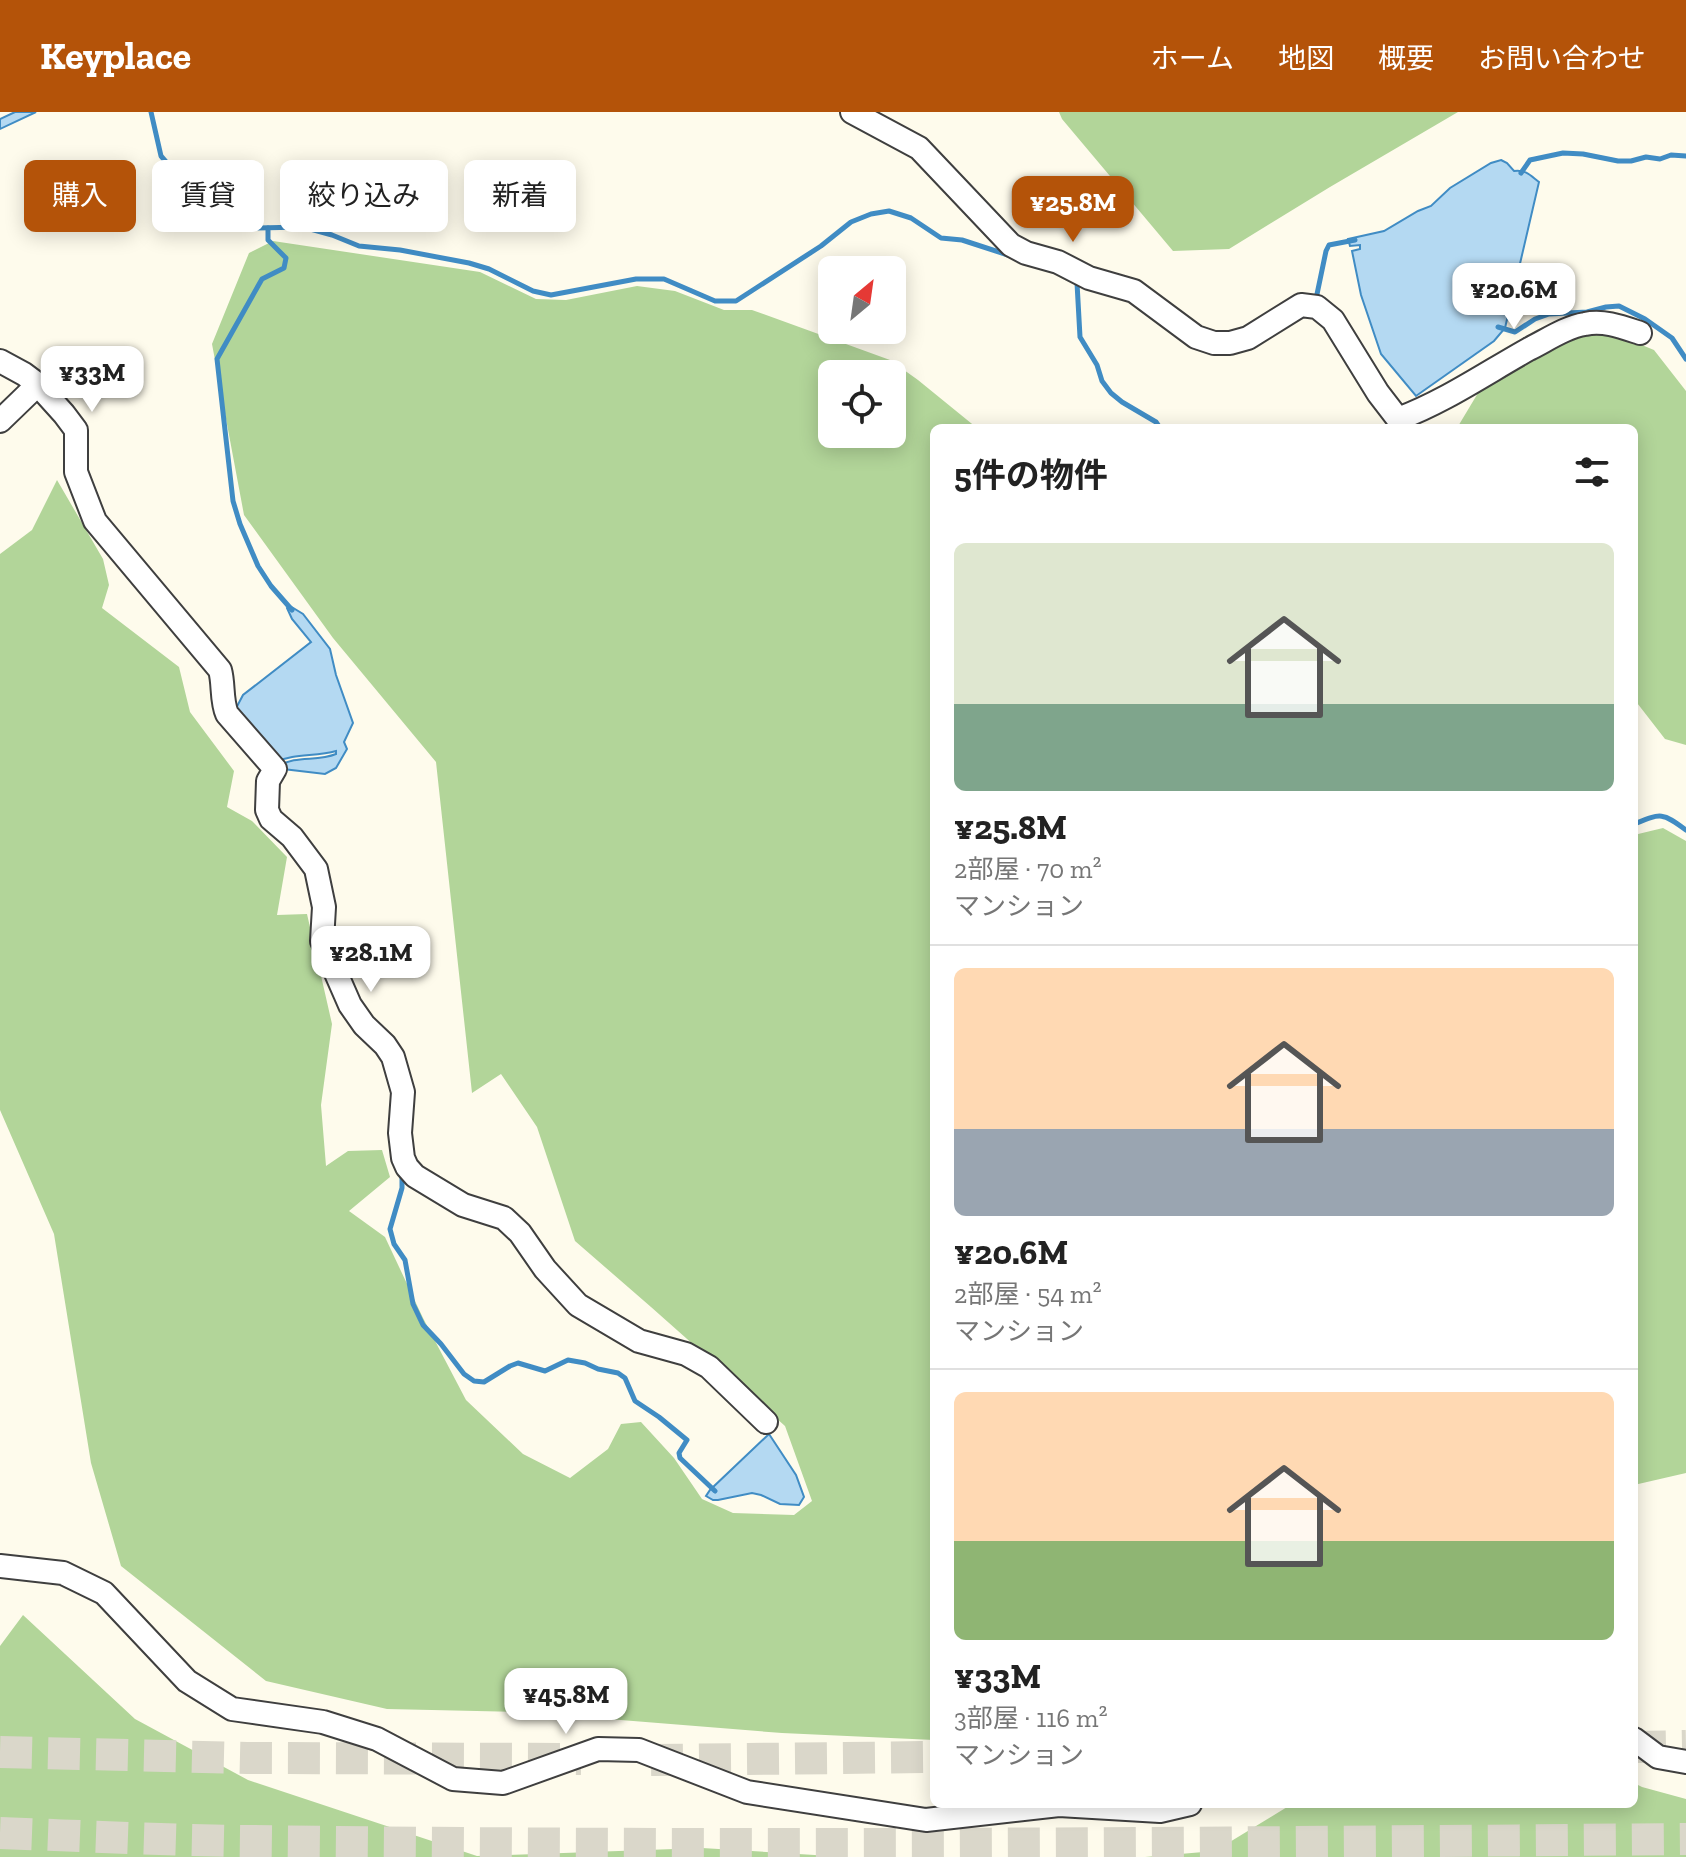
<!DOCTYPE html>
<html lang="ja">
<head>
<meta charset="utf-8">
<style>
  :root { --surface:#fff; --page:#f2f2f2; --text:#222; --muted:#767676; --line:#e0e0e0; --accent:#b45309 }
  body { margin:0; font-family:"Zilla Slab","Noto Sans JP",serif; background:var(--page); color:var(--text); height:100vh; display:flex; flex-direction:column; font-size:30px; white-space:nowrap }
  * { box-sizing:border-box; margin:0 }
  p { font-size:26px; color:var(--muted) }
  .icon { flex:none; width:44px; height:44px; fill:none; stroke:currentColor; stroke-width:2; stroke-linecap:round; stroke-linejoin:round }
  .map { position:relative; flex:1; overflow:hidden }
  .side { position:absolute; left:930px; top:312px; width:708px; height:1384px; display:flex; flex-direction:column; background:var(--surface); border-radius:12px; box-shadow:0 4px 20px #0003 }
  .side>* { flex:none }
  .guide { position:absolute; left:24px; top:48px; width:760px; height:72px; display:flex; gap:16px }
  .needle { width:52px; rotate:29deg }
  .fabs { position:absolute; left:818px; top:144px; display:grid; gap:16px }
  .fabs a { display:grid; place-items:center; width:88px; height:88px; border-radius:12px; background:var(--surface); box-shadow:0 4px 20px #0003; font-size:40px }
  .price { position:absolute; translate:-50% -68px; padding:0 18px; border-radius:16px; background:#fff; color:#222; font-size:26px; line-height:52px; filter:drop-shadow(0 2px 4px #0008) }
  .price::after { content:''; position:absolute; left:50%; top:48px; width:24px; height:18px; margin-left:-12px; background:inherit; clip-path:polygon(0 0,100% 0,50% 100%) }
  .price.selected { background:var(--accent); color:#fff }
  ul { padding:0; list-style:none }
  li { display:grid; align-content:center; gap:16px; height:424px; padding:0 24px }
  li+li { border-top:2px solid var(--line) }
  li span { display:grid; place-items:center; height:248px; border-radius:12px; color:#555 }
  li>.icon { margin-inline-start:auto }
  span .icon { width:144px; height:144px; fill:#fffc; stroke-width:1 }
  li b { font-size:34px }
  h2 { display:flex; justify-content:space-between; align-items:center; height:96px; padding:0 24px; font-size:34px }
  .pill { padding:0 28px; border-radius:12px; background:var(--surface); box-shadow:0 4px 20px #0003; font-size:28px; line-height:72px }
  .pill.selected { background:var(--accent); color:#fff }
  header { display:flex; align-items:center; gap:48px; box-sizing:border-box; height:112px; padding:0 40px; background:var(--accent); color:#fff }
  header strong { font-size:38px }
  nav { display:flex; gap:44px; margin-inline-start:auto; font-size:28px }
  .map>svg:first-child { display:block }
  .forest { fill:#b2d599; fill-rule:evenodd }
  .water { fill:#b4d9f2; stroke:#408cc4; stroke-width:2 }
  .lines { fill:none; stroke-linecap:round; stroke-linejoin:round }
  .stream { stroke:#408cc4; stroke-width:5 }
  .highway-tunnel { stroke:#dad7ca; stroke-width:32; stroke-dasharray:32 16; stroke-linecap:butt }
  .minor-casing { stroke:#3f3f3f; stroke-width:26 }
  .minor { stroke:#fff; stroke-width:22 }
</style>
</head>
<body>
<header>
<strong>Keyplace</strong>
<nav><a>ホーム</a><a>地図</a><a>概要</a><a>お問い合わせ</a></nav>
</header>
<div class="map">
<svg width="1686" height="1745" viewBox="0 0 1686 1745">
  <rect width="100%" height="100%" fill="#fefbec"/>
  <!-- forest -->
  <g class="forest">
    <polygon points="1059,0 1458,0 1330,75 1229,137 1173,139 1062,7"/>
    <path d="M 273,129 L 480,160 L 536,187 L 566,188 L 637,174 L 675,179 L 724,198 L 752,198 L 890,248 L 918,268 L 977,316 L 934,316 L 934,1628 L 782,1621 L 521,1600 L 387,1597 L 266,1569 L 121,1454 L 91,1351 L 54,1122 L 0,998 L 0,442 L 32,418 L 57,368 L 103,447 L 109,473 L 102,496 L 179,555 L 190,600 L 234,659 L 227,695 L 252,709 L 287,745 L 277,803 L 307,802 L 332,912 L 321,993 L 326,1054 L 348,1039 L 382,1038 L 390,1065 L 349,1099 L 385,1125 L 423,1206 L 466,1288 L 523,1342 L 570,1366 L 608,1337 L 621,1312 L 641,1310 L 674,1346 L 702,1387 L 733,1401 L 794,1403 L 812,1389 L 785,1314 L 651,1195 L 575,1129 L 537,1015 L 501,962 L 472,981 L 436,650 L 333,526 L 244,403 L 212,232 L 249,141 ZM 832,262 L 892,262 L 892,322 L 832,322 Z"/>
    <polygon points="1605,218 1654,238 1686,279 1686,633 1665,627 1634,587 1634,316 1457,316 1481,276 1566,229"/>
    <polygon points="1663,716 1686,729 1686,1361 1634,1373 1634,723"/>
    <polygon points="23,1503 135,1607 248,1668 477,1744 702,1736 847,1745 0,1745 0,1534"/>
    <polygon points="1634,1671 1642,1675 1686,1687 1686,1745 1145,1745 1215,1739 1292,1692 1634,1692"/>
  </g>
  <!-- water -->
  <g class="water">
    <polygon points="15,0 36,0 0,17 0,7"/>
    <path d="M 1501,48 L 1507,51 L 1514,59 C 1525,57 1531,64 1539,70 L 1505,216 L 1494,229 L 1416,284 L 1381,242 L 1361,183 L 1352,139 L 1360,137 L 1360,133 L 1350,134 L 1348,127 L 1384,119 L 1418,99 L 1431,94 L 1450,76 L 1491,51 Z"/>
    <path d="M 290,494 L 303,502 L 330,537 L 336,563 L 353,611 L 344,630 L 347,637 L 336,656 L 325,662 L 283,657 L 279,654 C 296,643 317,650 336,642 L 336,639 C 316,645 294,641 276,650 L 233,602 L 243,583 L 311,530 L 292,507 L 287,496 Z"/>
    <polygon points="769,1322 796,1363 804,1385 799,1393 780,1392 761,1383 752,1381 718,1388 713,1388 706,1384 710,1378"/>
  </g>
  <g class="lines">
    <!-- stream -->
    <g class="stream">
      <polyline points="151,0 161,44 191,79 223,102 257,116 303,115 332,123 359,134 400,138 469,151 489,157 533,179 551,183 636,167 664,167 715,189 736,189 821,134 851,110 871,102 889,99 911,106 941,126 962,128 1011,144"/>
      <polyline points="1521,61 1530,48 1563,41 1583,42 1618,49 1631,49 1646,45 1660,47 1671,43 1686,44"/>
      <polyline points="268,116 268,128 286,146 284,156 262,167 217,247 233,389 240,412 258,454 271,474 292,498"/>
      <polyline points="1077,171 1080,225 1097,253 1102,269 1111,281 1122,290 1156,310 1160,316"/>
      <polyline points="1316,187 1326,139 1329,133 1355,128"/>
      <polyline points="1498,215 1515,220 1535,207 1549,202 1587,200 1606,195 1619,194 1645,207 1672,226 1686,247"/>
      <path d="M 1634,712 C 1661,701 1662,700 1686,718"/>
      <polyline points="402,1063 402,1076 390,1117 394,1132 405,1148 413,1192 423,1213 441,1232 464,1262 474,1269 484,1270 510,1254 518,1251 545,1259 568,1248 585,1251 598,1257 618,1261 625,1266 635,1289 659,1305 687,1328 679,1341 680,1346 715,1379"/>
    </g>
    <!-- highway-tunnel -->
    <g class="highway-tunnel">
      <polyline points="1634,1635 1686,1634"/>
      <polyline points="0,1640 247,1646 581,1647"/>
      <polyline points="651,1648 934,1645"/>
      <path d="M 0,1721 C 82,1724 164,1728 246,1729 C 726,1735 1206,1731 1686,1727"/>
    </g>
    <!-- minor casing -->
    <g class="minor-casing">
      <g id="minor">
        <path d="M 852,0 L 919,36 L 1011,133 L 1026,141 L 1058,150 L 1089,166 L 1134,179 L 1196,225 L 1214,231 L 1230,231 L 1248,226 L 1301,193 L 1317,195 L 1333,208 L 1378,281 L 1398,307 C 1444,290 1486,261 1529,237 C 1547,228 1566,215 1585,212 C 1604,208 1622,215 1640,221"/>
        <path d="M 0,249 L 24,262 L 36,271 L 64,302 L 76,318 L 76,360 L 95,409 L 220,558 C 224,572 221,588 227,602 L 275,657 L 268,669 L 267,698 L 271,707 L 292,725 L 316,757 L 324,795 L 322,829 L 350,893 L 364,913 L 385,933 L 393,945 L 403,980 L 400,1021 L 403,1046 L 407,1055 L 415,1064 L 463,1093 L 504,1106 L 520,1121 L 545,1157 L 578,1193 L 639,1229 L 686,1242 L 709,1255 L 766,1310"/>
        <polyline points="0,309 29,281 36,271"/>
        <polyline points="0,1454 63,1461 104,1481 187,1569 232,1597 323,1610 377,1627 453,1667 503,1671 598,1637 639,1638 747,1680 926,1708 1059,1693 1160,1699 1190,1692"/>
        <polyline points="1634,1627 1658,1645 1686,1650"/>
      </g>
    </g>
    <!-- minor -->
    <use href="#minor" class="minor"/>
  </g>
</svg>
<div class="fabs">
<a><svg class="needle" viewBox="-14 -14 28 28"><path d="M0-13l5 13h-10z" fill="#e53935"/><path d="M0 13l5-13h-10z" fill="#767676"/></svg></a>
<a><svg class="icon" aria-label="locate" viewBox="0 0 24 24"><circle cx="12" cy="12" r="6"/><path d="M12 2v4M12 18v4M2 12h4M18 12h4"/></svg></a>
</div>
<b class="price selected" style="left:1073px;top:132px">¥25.8M</b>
<b class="price" style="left:1514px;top:219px">¥20.6M</b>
<b class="price" style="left:92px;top:302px">¥33M</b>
<b class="price" style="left:371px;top:882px">¥28.1M</b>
<b class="price" style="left:566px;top:1624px">¥45.8M</b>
<div class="guide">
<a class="pill selected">購入</a>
<a class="pill">賃貸</a>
<a class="pill">絞り込み</a>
<a class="pill">新着</a>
</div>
<section class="side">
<h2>5件の物件<svg class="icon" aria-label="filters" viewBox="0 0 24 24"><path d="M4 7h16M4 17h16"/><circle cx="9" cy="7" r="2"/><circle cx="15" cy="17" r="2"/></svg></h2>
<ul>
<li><span style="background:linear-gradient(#dfe7d0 65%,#7fa58c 0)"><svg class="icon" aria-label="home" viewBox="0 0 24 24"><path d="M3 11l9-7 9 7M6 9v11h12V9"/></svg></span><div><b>¥25.8M</b><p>2部屋 · 70 m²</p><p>マンション</p></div></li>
<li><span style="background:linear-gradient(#ffd9b3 65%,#9aa5b1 0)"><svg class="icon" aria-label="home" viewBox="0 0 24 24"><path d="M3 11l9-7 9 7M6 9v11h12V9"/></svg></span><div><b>¥20.6M</b><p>2部屋 · 54 m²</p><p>マンション</p></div></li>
<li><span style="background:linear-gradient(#ffd9b3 60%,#8fb573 0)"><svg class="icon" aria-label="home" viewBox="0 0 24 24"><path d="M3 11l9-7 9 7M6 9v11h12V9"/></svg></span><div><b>¥33M</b><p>3部屋 · 116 m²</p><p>マンション</p></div></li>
</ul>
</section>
</div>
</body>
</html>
